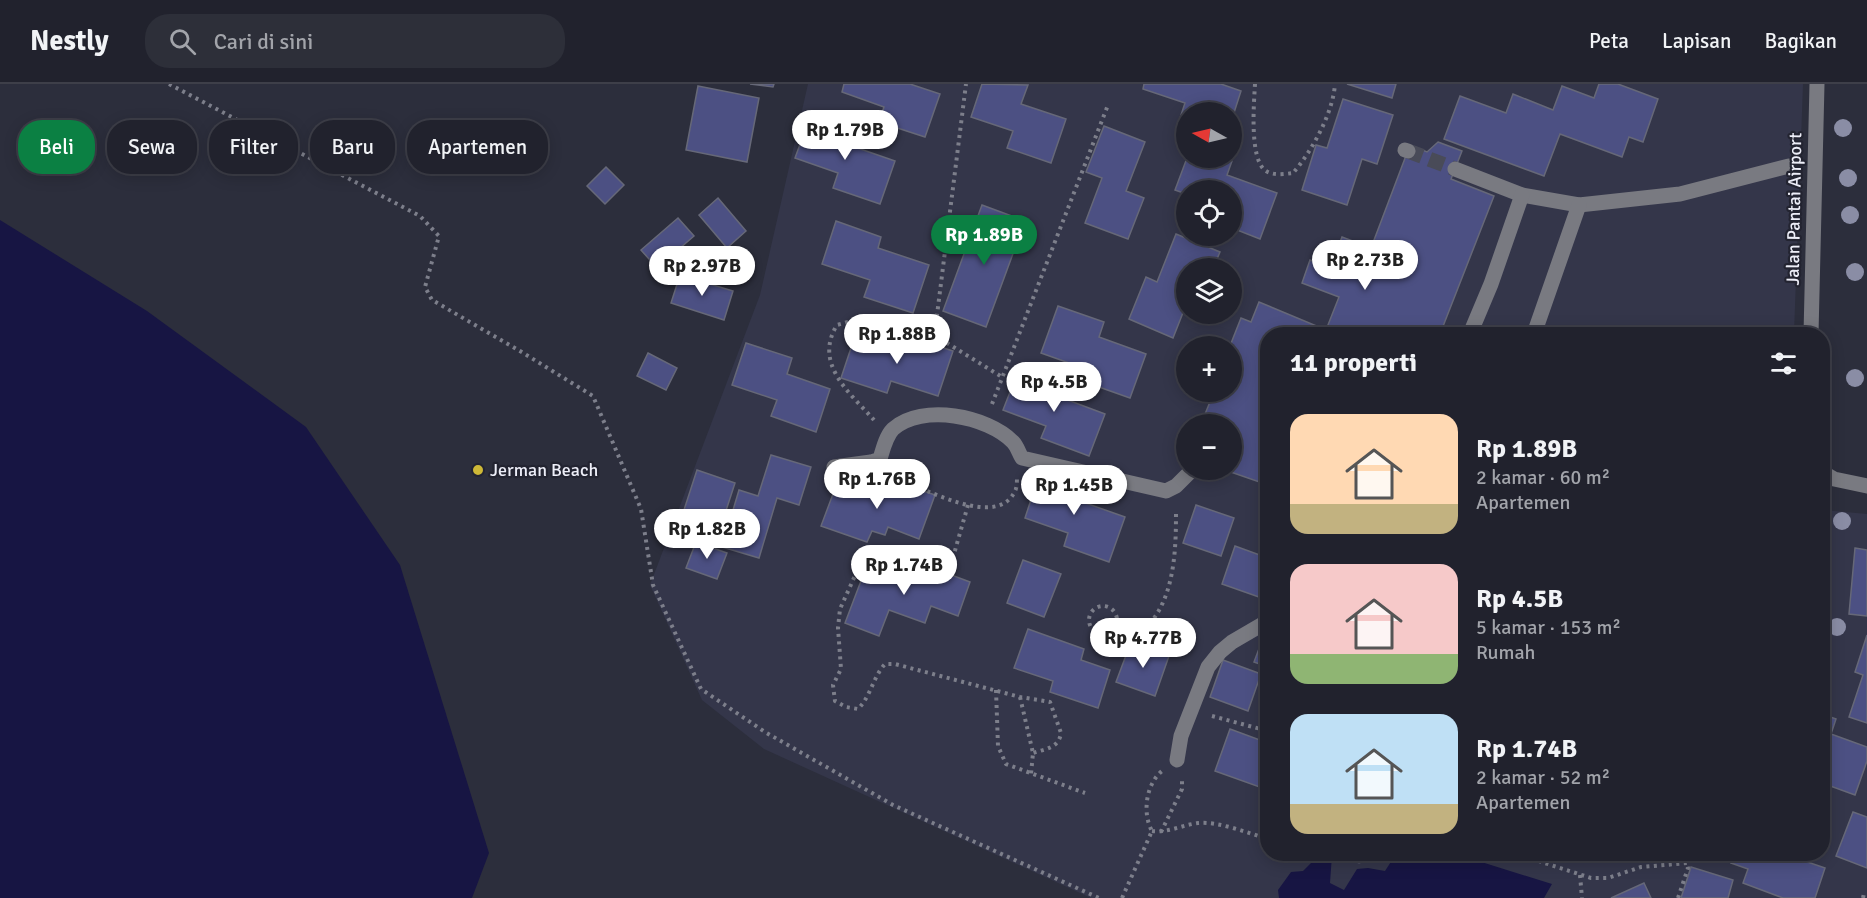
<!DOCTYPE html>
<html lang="id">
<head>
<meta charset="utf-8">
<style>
  :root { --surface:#21222d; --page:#2d2f39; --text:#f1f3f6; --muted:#a2a4aa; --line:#3e3f49; --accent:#0b8043 }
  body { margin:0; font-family:Signika,sans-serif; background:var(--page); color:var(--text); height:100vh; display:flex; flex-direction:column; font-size:22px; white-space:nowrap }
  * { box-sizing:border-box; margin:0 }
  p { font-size:20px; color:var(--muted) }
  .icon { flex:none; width:33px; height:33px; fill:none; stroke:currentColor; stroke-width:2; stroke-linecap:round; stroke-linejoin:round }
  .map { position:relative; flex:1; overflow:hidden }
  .panel { position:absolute; left:1260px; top:243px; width:570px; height:534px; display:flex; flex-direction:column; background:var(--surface); border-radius:24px; box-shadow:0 3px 15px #0003,0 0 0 2px var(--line) }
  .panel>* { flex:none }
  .hud { position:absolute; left:18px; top:36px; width:570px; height:54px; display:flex; gap:12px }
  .needle { width:39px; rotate:278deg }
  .buttons { position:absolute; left:1176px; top:18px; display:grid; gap:12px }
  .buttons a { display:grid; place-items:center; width:66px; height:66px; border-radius:50%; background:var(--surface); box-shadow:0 3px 15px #0003,0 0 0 2px var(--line); font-size:30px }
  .price { position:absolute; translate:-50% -51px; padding:0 14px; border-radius:21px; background:#fff; color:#222; font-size:20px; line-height:39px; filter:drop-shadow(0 2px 3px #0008) }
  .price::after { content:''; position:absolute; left:50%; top:36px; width:18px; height:14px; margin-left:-9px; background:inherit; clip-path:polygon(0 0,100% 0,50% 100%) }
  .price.on { background:var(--accent); color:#fff }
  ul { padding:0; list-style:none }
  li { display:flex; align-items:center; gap:18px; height:150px; padding:0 30px }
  li span { display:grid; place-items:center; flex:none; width:168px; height:120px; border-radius:18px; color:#555 }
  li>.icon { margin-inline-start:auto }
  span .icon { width:72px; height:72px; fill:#fffc; stroke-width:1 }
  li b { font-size:26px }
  h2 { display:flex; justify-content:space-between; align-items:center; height:72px; padding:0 30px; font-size:26px }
  .tag { padding:0 21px; border-radius:24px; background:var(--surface); box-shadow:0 3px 15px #0003,0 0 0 2px var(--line); font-size:21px; line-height:54px }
  .tag.on { background:var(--accent); color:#fff }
  header { display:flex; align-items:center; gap:36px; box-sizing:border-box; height:84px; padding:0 30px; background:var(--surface); border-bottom:2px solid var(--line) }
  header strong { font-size:28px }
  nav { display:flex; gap:33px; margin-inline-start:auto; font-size:21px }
  .search { width:420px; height:54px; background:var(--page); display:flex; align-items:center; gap:15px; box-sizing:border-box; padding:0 21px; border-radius:24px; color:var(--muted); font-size:22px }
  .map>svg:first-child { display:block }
  .built { fill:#34364a; fill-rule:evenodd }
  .water { fill:#171543 }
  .building { fill:#4c5083; stroke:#666878; stroke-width:1.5 }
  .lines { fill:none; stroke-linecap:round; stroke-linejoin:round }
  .minor-tunnel { stroke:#494b58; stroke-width:15; stroke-dasharray:15 8; stroke-linecap:butt }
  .path { stroke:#7d7f8b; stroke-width:4; stroke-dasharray:3 4.5; stroke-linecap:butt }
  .minor { stroke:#797a81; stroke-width:15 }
  .tree { fill:#8a8da5 }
  .poi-dot { fill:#ceb837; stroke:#232431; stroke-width:2 }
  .labels { text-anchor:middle; stroke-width:4.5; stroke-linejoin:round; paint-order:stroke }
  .street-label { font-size:18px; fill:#edeef8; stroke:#232431 }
  .poi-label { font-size:18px; fill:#edeef8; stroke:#232431; text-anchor:start }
</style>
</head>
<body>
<header>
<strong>Nestly</strong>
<div class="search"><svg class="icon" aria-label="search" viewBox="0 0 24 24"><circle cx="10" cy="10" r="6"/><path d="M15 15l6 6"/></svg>Cari di sini</div>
<nav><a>Peta</a><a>Lapisan</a><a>Bagikan</a></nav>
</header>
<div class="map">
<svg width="1867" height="814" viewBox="0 0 1867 814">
  <rect width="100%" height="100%" fill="#2c2e3c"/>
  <!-- built -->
  <path class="built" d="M 808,0 L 1803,0 L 1794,250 L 1268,250 L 1268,770 L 1822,770 L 1823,426 L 1867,430 L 1867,814 L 1091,814 L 764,665 L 702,616 L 650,501 L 760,211 ZM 1186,28 L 1232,28 L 1232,74 L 1186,74 ZM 1186,106 L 1232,106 L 1232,152 L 1186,152 ZM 1186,184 L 1232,184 L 1232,230 L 1186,230 ZM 1186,262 L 1232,262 L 1232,308 L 1186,308 ZM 1186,340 L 1232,340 L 1232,386 L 1186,386 Z"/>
  <!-- water -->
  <g class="water">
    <polygon points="0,136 147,227 306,343 400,481 489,769 472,814 0,814"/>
    <polygon points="1320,770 1332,771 1330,799 1344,806 1357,785 1368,784 1385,787 1396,770 1456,770 1552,800 1544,814 1279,814 1278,806 1291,788 1303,787"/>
  </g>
  <!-- building -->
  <g class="building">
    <polygon points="750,0 774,0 773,3"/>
    <polygon points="844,0 910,0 940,10 925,53 879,38 884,23 842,8"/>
    <polygon points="982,0 1028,1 1021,20 1066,35 1051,79 1007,64 1013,47 971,33"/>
    <polygon points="1144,0 1221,0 1241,7 1232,35 1232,28 1186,28 1186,36 1180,34 1185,19 1143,5"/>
    <polygon points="1347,0 1396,0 1392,14"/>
    <polygon points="1599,0 1618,0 1658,15 1643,58 1629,53 1622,73 1560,50 1544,92 1444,55 1460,12 1506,29 1513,10 1553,26 1562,2 1594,14"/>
    <polygon points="698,2 759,14 747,78 686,66"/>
    <polygon points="1343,15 1393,31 1377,80 1362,75 1347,121 1302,106 1316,61 1327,64"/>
    <polygon points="810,33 850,47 846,60 895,77 880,120 833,104 838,89 795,74"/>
    <polygon points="1104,42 1145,58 1126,107 1144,114 1128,155 1085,139 1102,94 1086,88"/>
    <polygon points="1438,58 1462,67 1451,95 1494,112 1440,250 1268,250 1268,401 1225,386 1232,386 1232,340 1201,340 1214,308 1232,308 1230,262 1241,234 1251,238 1259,218 1326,246 1339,213 1302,199 1310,176 1330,184 1342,153 1371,164 1410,61 1427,68"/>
    <polygon points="1187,74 1224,74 1232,77 1227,91 1277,109 1260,155 1232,144 1232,106 1186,106 1186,110 1175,106"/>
    <polygon points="606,83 624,101 605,120 587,102"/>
    <polygon points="718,114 746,147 727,164 699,131"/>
    <polygon points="982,121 1025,137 986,243 943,227"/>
    <polygon points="678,134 694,152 657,184 641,166"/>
    <polygon points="836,137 881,153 878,164 929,181 913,229 864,213 870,196 822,180"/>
    <polygon points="1176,150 1220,168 1213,184 1186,184 1186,221 1173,254 1129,235 1146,193 1157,198"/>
    <polygon points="680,191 733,207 724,236 671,219"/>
    <polygon points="1058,222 1104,238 1099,253 1146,270 1130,314 1082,297 1086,285 1041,269"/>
    <polygon points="856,249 902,264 906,252 953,267 938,312 891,297 887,309 841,294"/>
    <polygon points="746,259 792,274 787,290 830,305 816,348 771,332 777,316 732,301"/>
    <polygon points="648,269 677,284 666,306 637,292"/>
    <polygon points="1019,285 1061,301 1057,312 1105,330 1089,372 1041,354 1046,342 1003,326"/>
    <polygon points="771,371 811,383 799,421 777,414 759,474 722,463 739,406 758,412"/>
    <polygon points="1041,385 1082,400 1077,416 1125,433 1109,478 1064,462 1068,449 1025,434"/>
    <polygon points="697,386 735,399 721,442 683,429"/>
    <polygon points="883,393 935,411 919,455 888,443 885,451 872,447 867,458 821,442 839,394 878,408"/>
    <polygon points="1196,421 1234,434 1221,472 1183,459"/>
    <polygon points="696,458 727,469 717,495 686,484"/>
    <polygon points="1235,462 1268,474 1268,491 1259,513 1222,500"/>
    <polygon points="1855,464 1867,466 1867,532 1849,530"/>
    <polygon points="876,475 926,494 930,483 970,498 958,532 931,522 925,539 889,526 879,552 845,539 864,489 870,491"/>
    <polygon points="1023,476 1061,490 1044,533 1007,519"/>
    <polygon points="1268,541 1268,583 1254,578"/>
    <polygon points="1028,545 1084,565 1081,576 1110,586 1098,624 1050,608 1053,597 1014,584"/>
    <polygon points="1867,551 1867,639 1849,633 1863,591 1855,588"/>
    <polygon points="1131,558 1169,572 1155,612 1116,598"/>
    <polygon points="1223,576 1261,590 1248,627 1210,613"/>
    <polygon points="1822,630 1836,635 1831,650 1867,663 1867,677 1855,711 1822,699"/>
    <polygon points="1230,645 1268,659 1268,706 1215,687"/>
    <polygon points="1853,728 1867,733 1867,784 1836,772"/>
    <polygon points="1735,770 1794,770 1793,773 1825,784 1815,814 1783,814 1743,799 1748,785 1731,779"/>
    <polygon points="1691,783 1733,796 1728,814 1681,814"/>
    <polygon points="1644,799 1651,814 1611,814"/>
  </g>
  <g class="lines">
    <!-- minor-tunnel -->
    <polyline class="minor-tunnel" points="1408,67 1455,85"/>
    <!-- path -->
    <g class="path">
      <polyline points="169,0 420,132 439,152 425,203 432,216 520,267 593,312 641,425 653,501 701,605 765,648 893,721 1099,814"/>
      <path d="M 1255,0 C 1254,19 1249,76 1266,87 C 1274,92 1285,90 1293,89 C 1312,67 1333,29 1335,0"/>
      <polyline points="934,255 966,0"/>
      <polyline points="992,320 1108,21"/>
      <path d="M 874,336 C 850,309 813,280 837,241 L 855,236 L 872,237 L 922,251 L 947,259 L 1002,293"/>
      <path d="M 894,391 L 898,395 C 925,404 997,446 1015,407 C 1017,404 1017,397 1017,393"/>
      <path d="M 968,421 L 954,470 C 939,481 894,470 874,468 L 866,473 L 858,485 L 840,525 L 838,544 L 841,585 L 833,601 L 835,617 L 846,623 L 858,625 C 871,612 873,593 885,580 L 895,580 L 1020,613 L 1050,618 L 1061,649 C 1059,664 1045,665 1033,669"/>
      <circle cx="1103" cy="536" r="14"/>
      <path d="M 1115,545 L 1143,547 C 1175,517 1176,467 1176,427"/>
      <polyline points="996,606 998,662 1006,680 1085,709"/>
      <polyline points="1020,613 1033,669 1031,690"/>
      <polyline points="1212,632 1268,647"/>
      <path d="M 1152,747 C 1168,749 1182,741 1198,739 C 1218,737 1248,749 1268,755"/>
      <polyline points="1161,748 1182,705 1182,696"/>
      <path d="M 1336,770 C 1355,776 1361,783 1379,770"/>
      <polyline points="1517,770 1591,794 1608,794 1641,783 1688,779"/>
      <polyline points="1580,791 1582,814"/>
      <path d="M 1122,814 L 1152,747 C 1142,729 1146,700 1162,687"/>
      <polyline points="1678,814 1688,784 1684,770"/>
      <polyline points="1863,814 1864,809"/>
    </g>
    <!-- minor -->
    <g class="minor">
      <polyline points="1405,66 1408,67"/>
      <polyline points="1455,85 1522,111 1579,121 1680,110 1789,82"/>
      <polyline points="1470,250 1491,200 1522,111"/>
      <polyline points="1534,250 1579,121"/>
      <polyline points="1811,250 1817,0"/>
      <path d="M 834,383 L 871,378 L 880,375 C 883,365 886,352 893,345 C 922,319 988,332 1013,358 C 1017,362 1019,369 1022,374 L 1166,407 L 1176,402 L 1189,389"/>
      <polyline points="1822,388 1834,395 1867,402"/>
      <polyline points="1177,676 1181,652 1208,583 1220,568 1232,558 1268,537"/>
    </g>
  </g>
  <!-- trees -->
  <g class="tree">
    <circle cx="1843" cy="44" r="9"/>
    <circle cx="1848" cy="94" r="9"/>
    <circle cx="1850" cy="131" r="9"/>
    <circle cx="1855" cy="188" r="9"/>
    <circle cx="1855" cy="294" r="9"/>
    <circle cx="1842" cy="437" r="9"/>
    <circle cx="1837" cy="543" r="9"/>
  </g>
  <!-- markers -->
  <circle class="poi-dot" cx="478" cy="386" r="6"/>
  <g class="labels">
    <!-- street labels -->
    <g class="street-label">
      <text transform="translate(1794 125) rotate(-89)" y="6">Jalan Pantai Airport</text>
    </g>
    <!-- poi labels -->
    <g class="poi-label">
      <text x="490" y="392">Jerman Beach</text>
    </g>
  </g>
</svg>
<div class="buttons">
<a><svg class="needle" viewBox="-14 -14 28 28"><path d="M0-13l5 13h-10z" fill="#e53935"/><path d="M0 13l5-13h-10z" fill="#a2a4aa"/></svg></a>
<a><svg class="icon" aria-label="locate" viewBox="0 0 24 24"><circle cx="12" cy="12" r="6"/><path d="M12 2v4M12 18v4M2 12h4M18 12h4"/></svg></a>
<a><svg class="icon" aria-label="layers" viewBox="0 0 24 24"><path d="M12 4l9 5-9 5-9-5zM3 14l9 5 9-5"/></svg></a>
<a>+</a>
<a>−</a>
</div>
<b class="price" style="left:845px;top:77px">Rp 1.79B</b>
<b class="price on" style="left:984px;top:182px">Rp 1.89B</b>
<b class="price" style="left:1365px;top:207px">Rp 2.73B</b>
<b class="price" style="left:702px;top:213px">Rp 2.97B</b>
<b class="price" style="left:897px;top:281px">Rp 1.88B</b>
<b class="price" style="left:1054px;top:329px">Rp 4.5B</b>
<b class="price" style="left:877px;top:426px">Rp 1.76B</b>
<b class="price" style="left:1074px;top:432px">Rp 1.45B</b>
<b class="price" style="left:707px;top:476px">Rp 1.82B</b>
<b class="price" style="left:904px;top:512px">Rp 1.74B</b>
<b class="price" style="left:1143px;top:585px">Rp 4.77B</b>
<div class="hud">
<a class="tag on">Beli</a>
<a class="tag">Sewa</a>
<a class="tag">Filter</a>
<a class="tag">Baru</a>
<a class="tag">Apartemen</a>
</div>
<section class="panel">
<h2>11 properti<svg class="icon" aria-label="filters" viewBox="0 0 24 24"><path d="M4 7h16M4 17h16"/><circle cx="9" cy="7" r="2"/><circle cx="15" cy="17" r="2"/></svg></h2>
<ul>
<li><span style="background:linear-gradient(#ffd9b3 75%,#c2b280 0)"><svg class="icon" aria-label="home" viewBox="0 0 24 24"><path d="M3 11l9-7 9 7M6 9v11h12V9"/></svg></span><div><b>Rp 1.89B</b><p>2 kamar · 60 m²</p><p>Apartemen</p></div></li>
<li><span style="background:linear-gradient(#f6c9c9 75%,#8fb573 0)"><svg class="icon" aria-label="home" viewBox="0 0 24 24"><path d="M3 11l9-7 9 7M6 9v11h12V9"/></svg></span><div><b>Rp 4.5B</b><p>5 kamar · 153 m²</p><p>Rumah</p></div></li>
<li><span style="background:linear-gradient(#bfe0f5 75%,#c2b280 0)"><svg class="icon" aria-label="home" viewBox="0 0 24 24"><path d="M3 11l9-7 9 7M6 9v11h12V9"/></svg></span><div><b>Rp 1.74B</b><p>2 kamar · 52 m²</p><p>Apartemen</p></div></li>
</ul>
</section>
</div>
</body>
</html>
